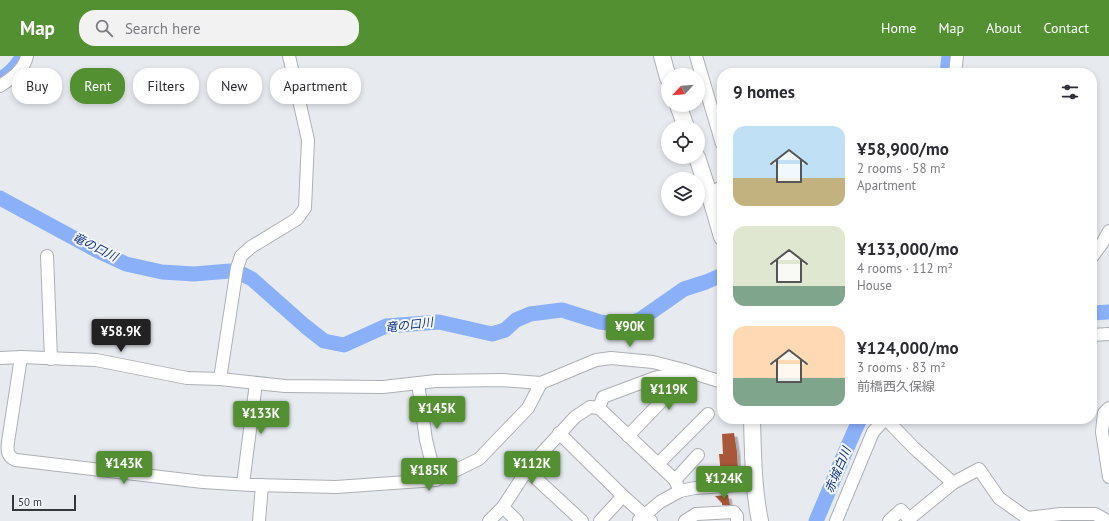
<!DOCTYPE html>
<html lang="en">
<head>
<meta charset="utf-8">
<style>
  :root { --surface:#fff; --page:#f2f2f3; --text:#2b2b33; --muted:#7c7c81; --accent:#539031 }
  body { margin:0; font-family:"PT Sans","Noto Sans JP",sans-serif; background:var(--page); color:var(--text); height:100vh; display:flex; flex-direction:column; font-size:15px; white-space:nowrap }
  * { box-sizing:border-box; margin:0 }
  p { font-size:13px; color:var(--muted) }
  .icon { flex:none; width:22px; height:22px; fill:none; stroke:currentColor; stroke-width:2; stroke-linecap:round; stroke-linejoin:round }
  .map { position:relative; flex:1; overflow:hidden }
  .details { position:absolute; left:717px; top:12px; width:380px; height:356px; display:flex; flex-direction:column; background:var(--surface); border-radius:16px; box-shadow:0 2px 6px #0003 }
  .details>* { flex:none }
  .top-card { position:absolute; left:12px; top:12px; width:380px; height:36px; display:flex; gap:8px }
  .needle { width:26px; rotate:244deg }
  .tools { position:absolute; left:661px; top:12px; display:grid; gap:8px }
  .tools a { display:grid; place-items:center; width:44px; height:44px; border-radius:50%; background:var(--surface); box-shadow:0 2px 6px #0003; font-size:20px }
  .scale { position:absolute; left:12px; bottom:10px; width:64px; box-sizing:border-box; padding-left:4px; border:2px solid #353739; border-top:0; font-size:11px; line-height:14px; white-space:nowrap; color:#353739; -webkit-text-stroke:3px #f4f8fe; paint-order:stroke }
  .price { position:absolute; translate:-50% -34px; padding:0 9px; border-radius:4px; background:var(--accent); color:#fff; font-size:13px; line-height:26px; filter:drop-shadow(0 1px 2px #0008) }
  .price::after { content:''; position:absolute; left:50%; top:24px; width:12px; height:9px; margin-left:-6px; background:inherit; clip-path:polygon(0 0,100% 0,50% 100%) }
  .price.on { background:#222; color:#fff }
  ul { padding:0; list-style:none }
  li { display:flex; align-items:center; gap:12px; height:100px; padding:0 16px }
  li span { display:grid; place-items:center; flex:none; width:112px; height:80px; border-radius:12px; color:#555 }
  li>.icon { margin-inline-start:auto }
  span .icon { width:48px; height:48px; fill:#fffc; stroke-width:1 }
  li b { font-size:17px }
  h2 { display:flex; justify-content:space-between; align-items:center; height:48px; padding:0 16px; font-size:17px }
  .tag { padding:0 14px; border-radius:16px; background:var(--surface); box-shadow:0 2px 6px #0003; font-size:14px; line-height:36px }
  .tag.on { background:var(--accent); color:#fff }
  header { display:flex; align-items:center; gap:24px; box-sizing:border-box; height:56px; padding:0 20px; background:var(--accent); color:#fff }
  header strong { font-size:19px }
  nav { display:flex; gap:22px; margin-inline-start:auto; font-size:14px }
  .search { width:280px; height:36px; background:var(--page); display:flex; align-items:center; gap:10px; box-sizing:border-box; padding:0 14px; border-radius:16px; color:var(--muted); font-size:15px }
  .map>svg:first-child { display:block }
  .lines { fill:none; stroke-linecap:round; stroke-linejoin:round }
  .canal { stroke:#8ab0fa; stroke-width:9 }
  .river { stroke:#8ab0fa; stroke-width:15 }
  .building { fill:#a85837; filter:url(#shadow) }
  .minor-casing { stroke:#acb0b4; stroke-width:14 }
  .major-casing { stroke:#acb0b4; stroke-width:18 }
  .minor { stroke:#fff; stroke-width:12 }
  .major { stroke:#fff; stroke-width:16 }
  .labels { text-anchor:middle; stroke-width:4; stroke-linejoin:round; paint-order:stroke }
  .water-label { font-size:12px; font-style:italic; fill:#0d3184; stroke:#f4f8fe }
</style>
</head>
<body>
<header>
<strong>Map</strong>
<div class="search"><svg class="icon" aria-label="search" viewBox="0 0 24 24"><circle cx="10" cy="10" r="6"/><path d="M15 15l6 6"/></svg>Search here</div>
<nav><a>Home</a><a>Map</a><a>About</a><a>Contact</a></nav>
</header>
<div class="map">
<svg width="1109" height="465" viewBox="0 0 1109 465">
  <defs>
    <filter id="shadow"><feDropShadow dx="3.5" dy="3.5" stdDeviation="0" flood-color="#0004"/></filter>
  </defs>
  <rect width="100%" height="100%" fill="#e7ebf0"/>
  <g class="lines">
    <!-- canal -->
    <path class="canal" d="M 0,20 C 8,15 14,9 19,0"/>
    <!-- river -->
    <g class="river">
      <polyline points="947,17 949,0"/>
      <polyline points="0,142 98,195 126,208 162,216 194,218 230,215 242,218 252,223 305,270 324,285 344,289 386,270 439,266 492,278 505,274 516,264 530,258 562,254 600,266 624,269 641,263 684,233 706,226 722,219"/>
      <polyline points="1092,257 1109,256"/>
      <path d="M 816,465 C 831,431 844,397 860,363"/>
    </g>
  </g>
  <!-- building -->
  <g class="building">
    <polygon points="734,377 737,396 738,417 721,419 719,398 723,398 722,378"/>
    <polygon points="728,439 730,449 722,449 722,447 715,440"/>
  </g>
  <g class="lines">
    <!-- minor casing -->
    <g class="minor-casing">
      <g id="minor">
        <polyline points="696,0 722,88"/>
        <polyline points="955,17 957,0"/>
        <path d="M 0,30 C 12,22 24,14 27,0"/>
        <polyline points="709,138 722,131"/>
        <polyline points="47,200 51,303"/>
        <polyline points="1092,201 1103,186 1109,175"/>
        <polyline points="1092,279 1109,278"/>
        <path d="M 21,301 L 8,386 C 7,394 7,401 16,404 L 203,426 L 251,429 L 336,431 L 436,424 L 479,403 L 528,352 L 541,327"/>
        <polyline points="0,302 21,301 96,304 187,322 220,323 285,330 383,331 436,325 502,324 541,327 596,304 611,302 653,306 684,314 722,326"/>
        <polyline points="220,323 237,212 241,200 251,191 297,163 305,152 308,84 289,0"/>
        <polyline points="418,327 426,384 436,424"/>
        <polyline points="599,352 603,341 654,322 670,319 684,314"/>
        <polyline points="1109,352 1104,357 1102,376 1109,421"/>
        <polyline points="886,363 914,392 953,427"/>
        <polyline points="559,377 623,440 651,465"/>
        <polyline points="628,380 678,328 684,314"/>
        <polyline points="658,408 708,358"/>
        <polyline points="527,414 582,465"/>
        <polyline points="675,424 698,399"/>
        <polyline points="243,428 256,327"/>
        <polyline points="503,451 517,465"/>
        <polyline points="639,464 660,446 680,435 695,432 755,428"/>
        <polyline points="259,465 262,429"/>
        <polyline points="489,465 503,451 529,411 575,361 590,351 599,352 675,424 680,435"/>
        <polyline points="600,465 623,440"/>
        <polyline points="685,465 696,458 734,456 737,460 737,465"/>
        <polyline points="836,465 873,376 885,363"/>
        <polyline points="889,465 901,454 909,463"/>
        <polyline points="910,465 909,463 953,427 979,413 999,442 1027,462 1061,458 1095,458 1108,465"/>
      </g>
    </g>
    <!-- major casing -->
    <g class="major-casing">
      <g id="major">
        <polyline points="662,0 668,22"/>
        <polyline points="678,49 686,71"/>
        <polyline points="697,101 713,150 722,181"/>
        <path d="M 752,363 C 753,397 753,431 760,465"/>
      </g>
    </g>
    <!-- minor -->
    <use href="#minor" class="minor"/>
    <!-- major -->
    <use href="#major" class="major"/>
  </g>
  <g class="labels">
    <!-- water labels -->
    <g class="water-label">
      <text transform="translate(95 191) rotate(27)" y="4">竜の口川</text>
      <text transform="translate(409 269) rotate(-7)" y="4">竜の口川</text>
      <text transform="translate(838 414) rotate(-67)" y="4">赤城白川</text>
    </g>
  </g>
</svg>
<div class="tools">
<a><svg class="needle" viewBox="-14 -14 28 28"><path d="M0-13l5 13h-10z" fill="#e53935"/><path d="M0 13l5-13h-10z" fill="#7c7c81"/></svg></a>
<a><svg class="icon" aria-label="locate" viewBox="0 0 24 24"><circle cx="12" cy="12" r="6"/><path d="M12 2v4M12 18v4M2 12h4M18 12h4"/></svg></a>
<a><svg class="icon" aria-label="layers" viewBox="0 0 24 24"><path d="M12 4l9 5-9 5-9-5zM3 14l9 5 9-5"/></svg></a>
</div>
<div class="scale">50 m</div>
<b class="price" style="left:630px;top:292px">¥90K</b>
<b class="price on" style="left:121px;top:297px">¥58.9K</b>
<b class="price" style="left:669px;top:355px">¥119K</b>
<b class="price" style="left:437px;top:374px">¥145K</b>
<b class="price" style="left:261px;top:379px">¥133K</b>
<b class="price" style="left:124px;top:429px">¥143K</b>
<b class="price" style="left:532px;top:429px">¥112K</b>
<b class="price" style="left:429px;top:436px">¥185K</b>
<b class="price" style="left:724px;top:444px">¥124K</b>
<div class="top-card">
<a class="tag">Buy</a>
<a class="tag on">Rent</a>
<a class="tag">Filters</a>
<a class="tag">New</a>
<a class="tag">Apartment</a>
</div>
<section class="details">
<h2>9 homes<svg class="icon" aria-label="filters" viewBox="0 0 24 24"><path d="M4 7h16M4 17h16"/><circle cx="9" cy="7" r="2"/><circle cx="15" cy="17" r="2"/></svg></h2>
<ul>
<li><span style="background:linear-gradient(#bfe0f5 65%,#c2b280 0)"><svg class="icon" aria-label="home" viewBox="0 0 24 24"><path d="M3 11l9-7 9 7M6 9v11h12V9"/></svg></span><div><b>¥58,900/mo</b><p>2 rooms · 58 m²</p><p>Apartment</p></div></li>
<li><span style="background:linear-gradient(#dfe7d0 75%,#7fa58c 0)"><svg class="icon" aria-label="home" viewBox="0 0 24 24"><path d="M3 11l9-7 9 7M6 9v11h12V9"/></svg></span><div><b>¥133,000/mo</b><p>4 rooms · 112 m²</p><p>House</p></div></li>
<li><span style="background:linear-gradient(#ffd9b3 65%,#7fa58c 0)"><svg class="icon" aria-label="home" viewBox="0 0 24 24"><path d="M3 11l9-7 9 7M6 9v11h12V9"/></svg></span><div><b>¥124,000/mo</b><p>3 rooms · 83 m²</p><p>前橋西久保線</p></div></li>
</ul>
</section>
</div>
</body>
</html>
